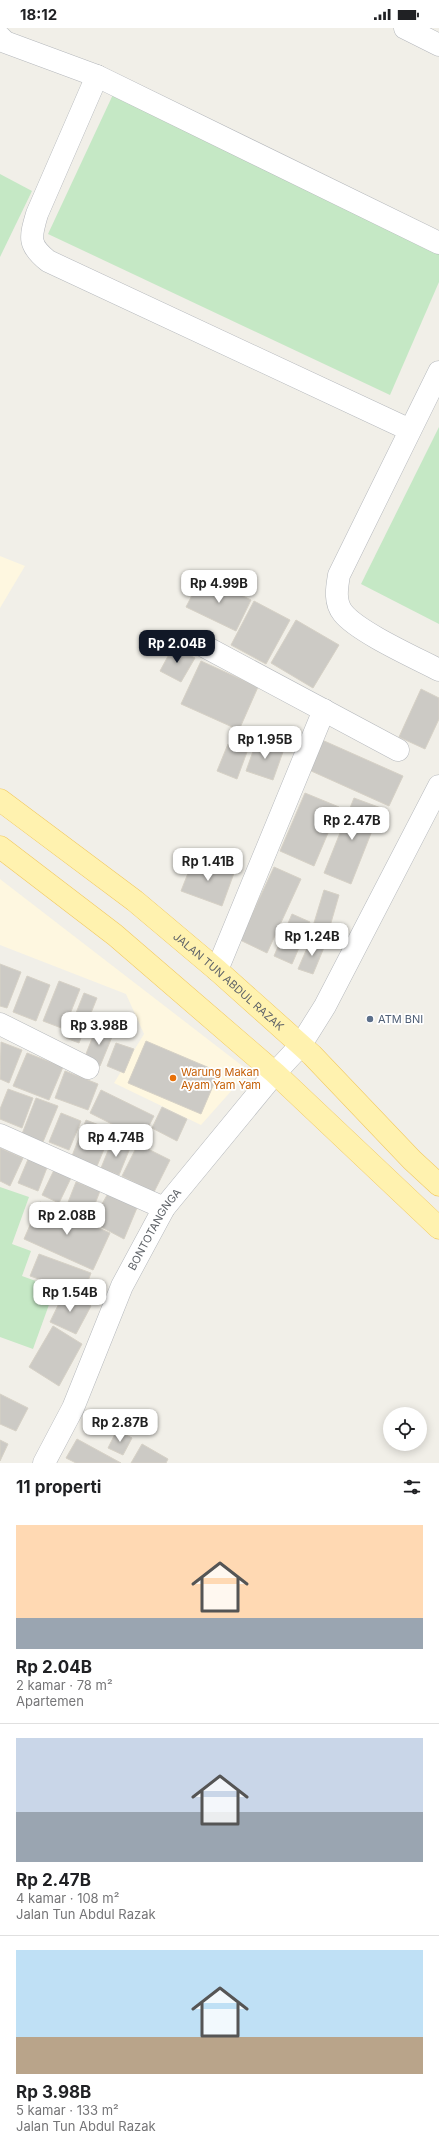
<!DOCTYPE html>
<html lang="id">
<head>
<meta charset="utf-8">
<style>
  :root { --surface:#fff; --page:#f6f6f6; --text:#202124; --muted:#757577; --line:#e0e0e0; --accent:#111827 }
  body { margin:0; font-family:Inter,sans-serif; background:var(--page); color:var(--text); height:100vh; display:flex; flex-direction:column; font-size:15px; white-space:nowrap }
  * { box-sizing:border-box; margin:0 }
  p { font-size:13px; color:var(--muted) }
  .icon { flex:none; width:22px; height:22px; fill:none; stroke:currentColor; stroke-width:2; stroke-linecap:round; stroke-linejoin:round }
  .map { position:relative; height:1435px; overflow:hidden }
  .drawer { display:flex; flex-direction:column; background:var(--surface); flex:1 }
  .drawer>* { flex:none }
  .buttons { position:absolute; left:383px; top:1379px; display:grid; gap:8px }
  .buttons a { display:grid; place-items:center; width:44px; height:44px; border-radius:50%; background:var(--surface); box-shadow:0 2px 10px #0003; font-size:20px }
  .price { position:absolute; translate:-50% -34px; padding:0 9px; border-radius:8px; background:#fff; color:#222; font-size:13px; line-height:26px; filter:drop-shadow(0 1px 2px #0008) }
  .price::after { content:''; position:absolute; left:50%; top:24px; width:12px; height:9px; margin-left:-6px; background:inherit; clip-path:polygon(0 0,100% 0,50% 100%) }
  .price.on { background:var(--accent); color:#fff }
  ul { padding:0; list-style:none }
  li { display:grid; align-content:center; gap:8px; height:212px; padding:0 16px }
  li+li { border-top:1px solid var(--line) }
  li span { display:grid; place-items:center; height:124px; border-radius:0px; color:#555 }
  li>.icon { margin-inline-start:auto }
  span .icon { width:72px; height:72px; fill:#fffc; stroke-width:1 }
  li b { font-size:17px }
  h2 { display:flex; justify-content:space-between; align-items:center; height:48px; padding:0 16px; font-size:17px }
  .status { display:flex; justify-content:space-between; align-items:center; height:28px; padding:0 20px; background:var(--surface); direction:ltr }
  .status svg { height:11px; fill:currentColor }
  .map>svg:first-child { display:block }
  .commercial { fill:#fef7e0 }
  .green { fill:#c5e8c5 }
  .building { fill:#cccac5; stroke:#d6d1c6 }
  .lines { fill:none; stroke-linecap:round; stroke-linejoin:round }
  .minor-casing { stroke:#b5b8bc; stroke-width:23 }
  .major-casing { stroke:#f2c960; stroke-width:23 }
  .minor { stroke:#fff; stroke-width:22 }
  .major { stroke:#fff2af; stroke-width:22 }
  .service-dot { fill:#5c6f8a; stroke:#fff; stroke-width:1.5 }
  .food-dot { fill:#e8710a; stroke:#fff; stroke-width:1.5 }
  .labels { text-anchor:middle; stroke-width:3.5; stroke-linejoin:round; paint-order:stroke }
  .street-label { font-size:11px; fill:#5f6368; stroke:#fff }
  .service-label { font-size:11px; fill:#4e5e75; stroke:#fff; text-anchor:start }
  .food-label { font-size:11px; fill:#c56008; stroke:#fff; text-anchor:start }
</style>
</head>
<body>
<div class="status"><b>18:12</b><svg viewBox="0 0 49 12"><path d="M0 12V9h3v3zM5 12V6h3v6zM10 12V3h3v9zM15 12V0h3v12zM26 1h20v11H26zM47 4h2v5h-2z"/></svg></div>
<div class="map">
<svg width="439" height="1435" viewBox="0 0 439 1435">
  <rect width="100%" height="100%" fill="#f1efe8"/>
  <!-- commercial -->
  <g class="commercial">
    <polygon points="0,528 25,538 0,580"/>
    <polygon points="0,851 249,1043 201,1097 114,1055 144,1006 126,966 0,917"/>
  </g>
  <!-- green -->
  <g class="green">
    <polygon points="117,58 439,216 439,254 390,367 48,206"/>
    <polygon points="0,146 32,163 0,229"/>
    <polygon points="439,399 439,596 361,556"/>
    <polygon points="0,1159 29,1169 12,1216 31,1223 22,1248 55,1260 33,1321 0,1309"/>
  </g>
  <!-- building -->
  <g class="building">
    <polygon points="202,548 251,572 236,603 186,579"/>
    <polygon points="254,573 290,592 266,636 231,617"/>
    <polygon points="296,592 339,617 313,660 271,635"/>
    <polygon points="173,619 195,630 181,654 160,643"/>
    <polygon points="201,633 258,659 239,702 181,676"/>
    <polygon points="421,661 439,670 439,691 425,721 399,709"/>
    <polygon points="257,712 284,721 273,752 246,743"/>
    <polygon points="322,712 403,748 389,778 309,742"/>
    <polygon points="228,716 247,724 237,751 217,743"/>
    <polygon points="305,765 339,779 314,838 280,823"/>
    <polygon points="354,770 381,780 351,856 324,845"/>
    <polygon points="194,830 234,845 222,878 181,863"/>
    <polygon points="274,839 301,851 267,925 240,912"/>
    <polygon points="324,862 339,867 326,912 310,908"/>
    <polygon points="292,886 310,894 292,936 274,928"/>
    <polygon points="311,911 325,917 313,946 298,941"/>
    <polygon points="0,936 21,944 7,980 0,978"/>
    <polygon points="27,948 50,957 36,993 13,984"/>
    <polygon points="59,953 80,961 64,1001 43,993"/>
    <polygon points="84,965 97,970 79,1015 66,1010"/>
    <polygon points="97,998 114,1004 100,1038 84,1031"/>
    <polygon points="146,1013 219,1044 201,1086 128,1055"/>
    <polygon points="1,1014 22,1022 9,1055 0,1051"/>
    <polygon points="116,1015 134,1021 124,1045 107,1038"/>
    <polygon points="27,1025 63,1039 49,1072 13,1058"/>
    <polygon points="65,1043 98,1056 88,1082 55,1070"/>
    <polygon points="8,1061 33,1070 22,1100 0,1091 0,1081"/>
    <polygon points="101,1062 154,1088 142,1111 90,1085"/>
    <polygon points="36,1070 58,1078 43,1114 22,1106"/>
    <polygon points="162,1079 187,1091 177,1113 152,1100"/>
    <polygon points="61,1085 81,1093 69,1122 49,1114"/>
    <polygon points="86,1092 112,1102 97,1138 72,1128"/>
    <polygon points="112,1113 130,1120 119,1147 101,1140"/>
    <polygon points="138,1116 170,1132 154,1164 122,1148"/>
    <polygon points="0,1120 23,1130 10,1158 0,1153"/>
    <polygon points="29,1129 48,1137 38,1163 18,1155"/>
    <polygon points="54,1142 71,1150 59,1175 42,1167"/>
    <polygon points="76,1154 100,1163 91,1186 67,1177"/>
    <polygon points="111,1160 139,1175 124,1211 92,1194"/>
    <polygon points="40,1174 110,1205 93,1242 24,1211"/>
    <polygon points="39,1226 91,1245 83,1266 30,1248"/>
    <polygon points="65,1263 91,1278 76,1306 50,1294"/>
    <polygon points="53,1298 82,1316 59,1358 29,1339"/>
    <polygon points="0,1366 28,1380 16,1403 0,1396"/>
    <polygon points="117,1402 132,1410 123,1427 108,1420"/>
    <polygon points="77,1411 121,1435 76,1435 66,1430"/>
    <polygon points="0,1412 8,1416 0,1433"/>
    <polygon points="142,1416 168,1431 166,1435 131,1435"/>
  </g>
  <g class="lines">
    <!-- minor casing -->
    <g class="minor-casing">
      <g id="minor">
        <polyline points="405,0 439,17"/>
        <polyline points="0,9 5,14 97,48 439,215"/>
        <path d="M 97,48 L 37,186 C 30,210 28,217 48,233 L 410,402"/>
        <path d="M 439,344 L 339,547 C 337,559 334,574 343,585 C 358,604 416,630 439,642"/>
        <polyline points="200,616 398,722"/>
        <polyline points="217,942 324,682"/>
        <polyline points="0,996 88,1040"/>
        <polyline points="0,1107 164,1180"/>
        <path id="s1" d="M 44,1435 L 73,1380 L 122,1258 L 164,1180 L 275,1045 L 300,1018 L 325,978 L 439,758"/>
      </g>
    </g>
    <!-- major casing -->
    <g class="major-casing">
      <g id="major">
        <path id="s2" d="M 0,772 L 135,873 L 217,942 L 312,1027 L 412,1132 L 439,1157"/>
        <polyline points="0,819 115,907 275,1045 439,1200"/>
      </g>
    </g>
    <!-- minor -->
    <use href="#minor" class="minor"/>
    <!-- major -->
    <use href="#major" class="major"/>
  </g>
  <!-- markers -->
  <circle class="service-dot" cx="370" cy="991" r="4"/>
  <circle class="food-dot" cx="173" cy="1050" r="4"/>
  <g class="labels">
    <!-- street labels -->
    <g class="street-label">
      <text dy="4" stroke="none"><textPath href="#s2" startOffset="292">JALAN TUN ABDUL RAZAK</textPath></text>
      <text dy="4" stroke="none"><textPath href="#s1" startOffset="259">BONTOTANGNGA</textPath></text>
    </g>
    <!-- service labels -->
    <g class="service-label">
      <text x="378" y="995">ATM BNI</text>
    </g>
    <!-- food labels -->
    <g class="food-label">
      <text x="181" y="1048">Warung Makan<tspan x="181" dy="13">Ayam Yam Yam</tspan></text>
    </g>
  </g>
</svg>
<div class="buttons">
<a><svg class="icon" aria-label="locate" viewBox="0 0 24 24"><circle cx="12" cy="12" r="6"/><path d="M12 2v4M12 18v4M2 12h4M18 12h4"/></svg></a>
</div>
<b class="price" style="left:219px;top:576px">Rp 4.99B</b>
<b class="price on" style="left:177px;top:636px">Rp 2.04B</b>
<b class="price" style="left:265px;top:732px">Rp 1.95B</b>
<b class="price" style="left:352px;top:813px">Rp 2.47B</b>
<b class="price" style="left:208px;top:854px">Rp 1.41B</b>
<b class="price" style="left:312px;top:929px">Rp 1.24B</b>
<b class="price" style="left:99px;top:1018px">Rp 3.98B</b>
<b class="price" style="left:116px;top:1130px">Rp 4.74B</b>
<b class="price" style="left:67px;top:1208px">Rp 2.08B</b>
<b class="price" style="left:70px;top:1285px">Rp 1.54B</b>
<b class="price" style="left:120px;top:1415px">Rp 2.87B</b>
</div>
<section class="drawer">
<h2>11 properti<svg class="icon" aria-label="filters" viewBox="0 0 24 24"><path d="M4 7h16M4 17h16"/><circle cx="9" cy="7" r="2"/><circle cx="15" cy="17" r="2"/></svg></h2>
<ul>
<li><span style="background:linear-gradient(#ffd9b3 75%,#9aa5b1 0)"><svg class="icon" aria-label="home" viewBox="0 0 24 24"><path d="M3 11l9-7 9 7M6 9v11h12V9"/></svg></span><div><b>Rp 2.04B</b><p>2 kamar · 78 m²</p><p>Apartemen</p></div></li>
<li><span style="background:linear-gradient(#c9d6e8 60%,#9aa5b1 0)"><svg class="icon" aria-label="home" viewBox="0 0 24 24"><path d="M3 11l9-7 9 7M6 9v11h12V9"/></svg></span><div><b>Rp 2.47B</b><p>4 kamar · 108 m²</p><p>Jalan Tun Abdul Razak</p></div></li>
<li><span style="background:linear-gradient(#bfe0f5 70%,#b9a48a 0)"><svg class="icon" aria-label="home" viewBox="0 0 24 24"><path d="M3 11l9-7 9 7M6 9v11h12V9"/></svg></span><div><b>Rp 3.98B</b><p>5 kamar · 133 m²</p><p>Jalan Tun Abdul Razak</p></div></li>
</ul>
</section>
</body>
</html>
